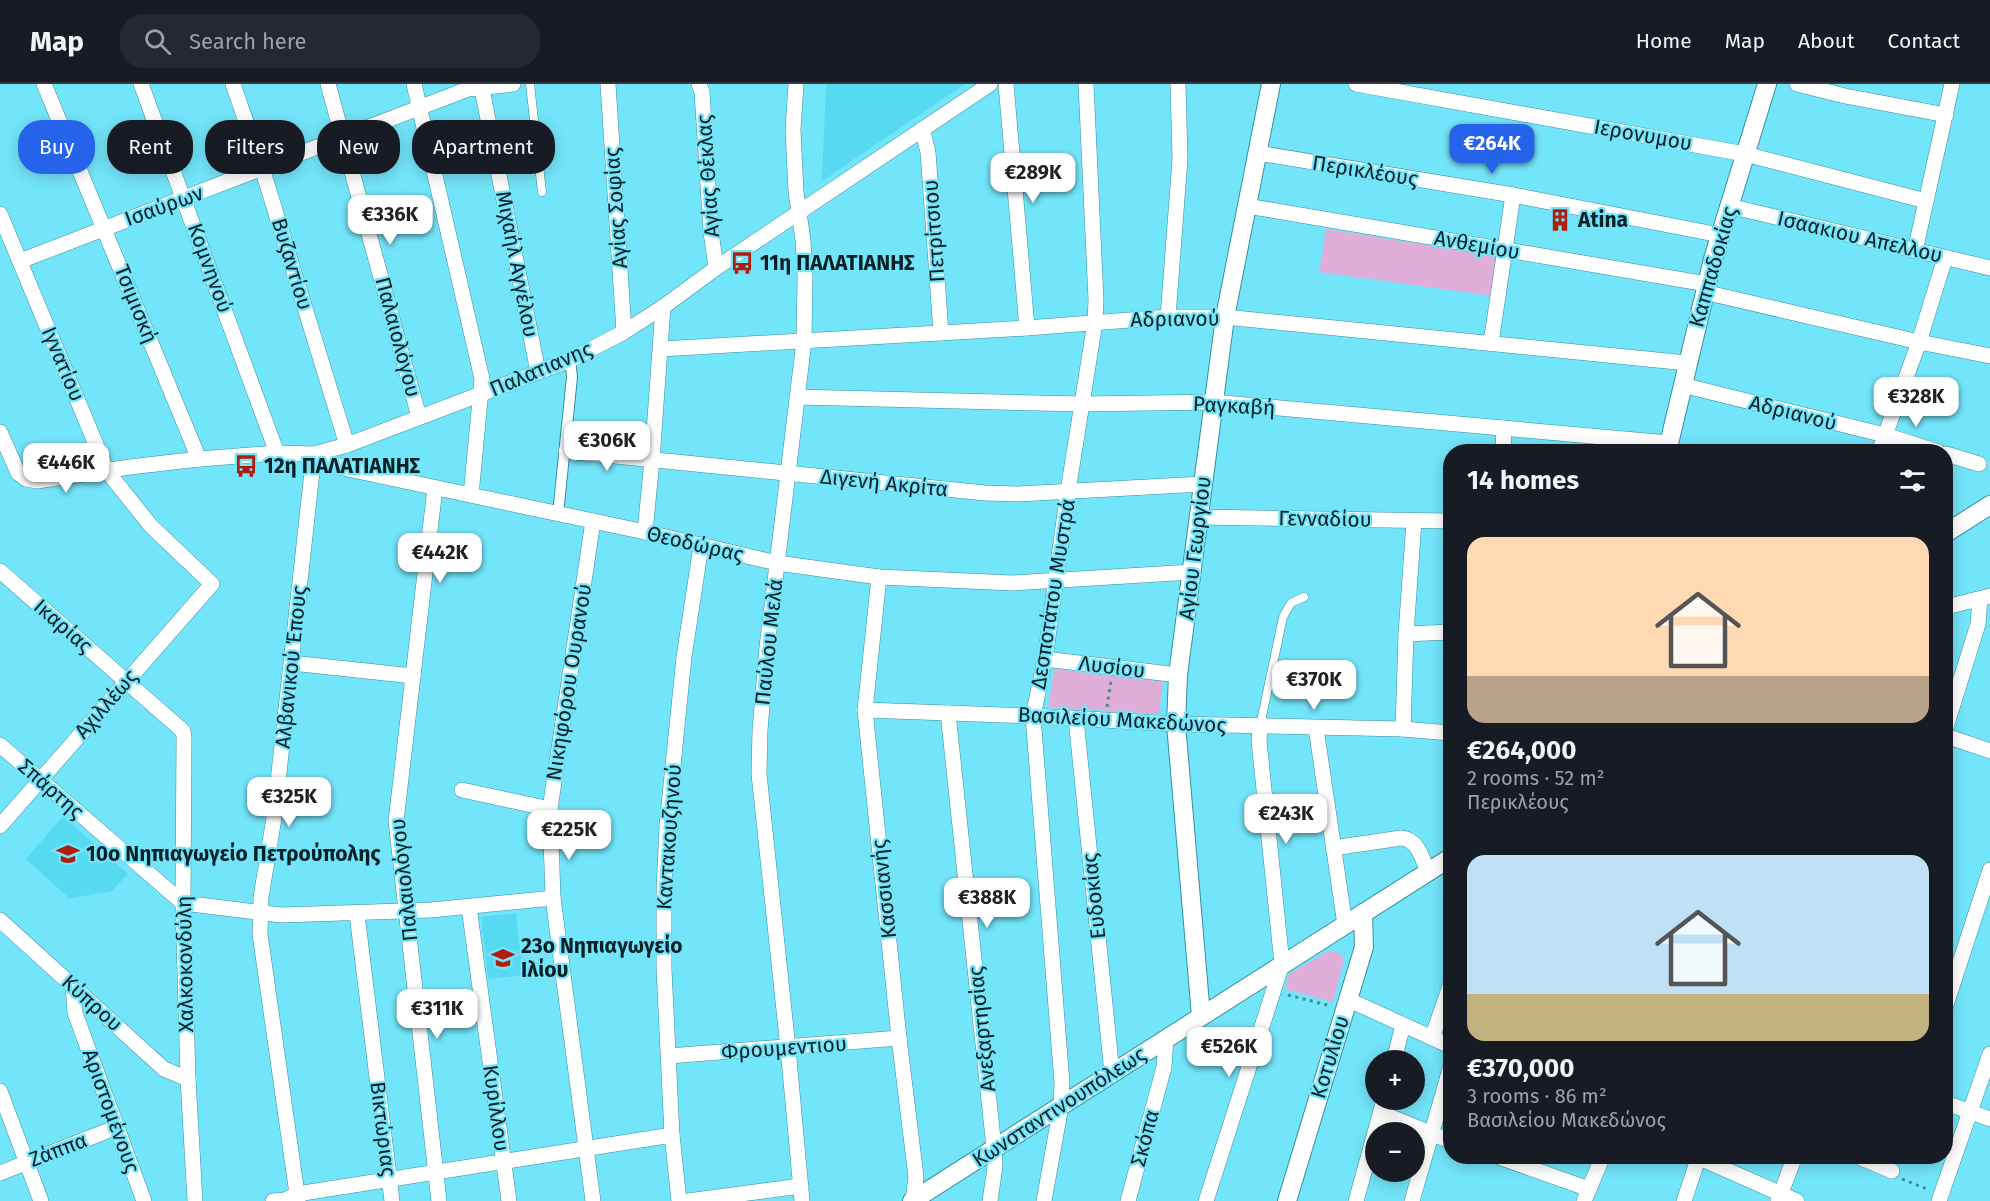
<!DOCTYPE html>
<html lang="en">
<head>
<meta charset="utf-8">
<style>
  :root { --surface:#171b24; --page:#242831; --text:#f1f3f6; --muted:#9ea1a6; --line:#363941; --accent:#2563eb }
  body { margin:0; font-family:"Fira Sans",sans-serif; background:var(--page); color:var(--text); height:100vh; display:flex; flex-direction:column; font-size:22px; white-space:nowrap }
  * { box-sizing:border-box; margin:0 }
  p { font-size:20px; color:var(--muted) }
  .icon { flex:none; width:33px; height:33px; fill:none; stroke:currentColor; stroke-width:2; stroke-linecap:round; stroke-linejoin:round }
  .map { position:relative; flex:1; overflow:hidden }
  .sheet { position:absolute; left:1443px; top:360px; width:510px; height:720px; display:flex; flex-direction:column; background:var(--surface); border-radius:24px; box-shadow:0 3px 15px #0003 }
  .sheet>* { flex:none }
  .banner { position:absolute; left:18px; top:36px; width:570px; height:54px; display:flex; gap:12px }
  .tools { position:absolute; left:1365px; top:966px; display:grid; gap:12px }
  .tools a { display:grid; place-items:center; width:60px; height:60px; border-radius:50%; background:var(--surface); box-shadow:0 3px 15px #0003; font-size:30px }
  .price { position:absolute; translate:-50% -51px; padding:0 14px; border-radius:12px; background:#fff; color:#222; font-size:20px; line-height:39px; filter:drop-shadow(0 2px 3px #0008) }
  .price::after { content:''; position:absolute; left:50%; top:36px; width:18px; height:14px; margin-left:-9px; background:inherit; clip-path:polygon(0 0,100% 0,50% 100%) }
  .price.on { background:var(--accent); color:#fff }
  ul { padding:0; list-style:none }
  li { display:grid; align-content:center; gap:12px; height:318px; padding:0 24px }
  li span { display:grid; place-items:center; height:186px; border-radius:18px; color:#555 }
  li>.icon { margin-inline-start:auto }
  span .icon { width:108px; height:108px; fill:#fffc; stroke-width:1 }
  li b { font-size:26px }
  h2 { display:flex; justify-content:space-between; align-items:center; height:72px; padding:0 24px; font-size:26px }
  .chip { padding:0 21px; border-radius:24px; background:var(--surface); box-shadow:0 3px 15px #0003; font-size:21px; line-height:54px }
  .chip.on { background:var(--accent); color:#fff }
  header { display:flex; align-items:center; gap:36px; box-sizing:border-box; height:84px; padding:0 30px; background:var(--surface); border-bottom:2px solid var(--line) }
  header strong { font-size:28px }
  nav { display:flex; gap:33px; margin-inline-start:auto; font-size:21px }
  .search { width:420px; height:54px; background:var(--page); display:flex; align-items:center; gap:15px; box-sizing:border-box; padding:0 21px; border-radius:24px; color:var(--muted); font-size:22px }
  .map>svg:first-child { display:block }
  .built { fill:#56daf1 }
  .green { fill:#dfaed8 }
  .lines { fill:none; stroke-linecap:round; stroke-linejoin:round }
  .service-casing { stroke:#358f9e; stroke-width:9 }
  .pedestrian-casing { stroke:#358f9e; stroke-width:12 }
  .minor-casing { stroke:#358f9e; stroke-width:16 }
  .tertiary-casing { stroke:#358f9e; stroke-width:20 }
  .path { stroke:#428c9a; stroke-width:3; stroke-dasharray:3 4.5; stroke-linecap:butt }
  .service { stroke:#fff; stroke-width:8 }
  .pedestrian { stroke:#fff; stroke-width:10 }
  .minor { stroke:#fff; stroke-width:15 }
  .tertiary { stroke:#fff; stroke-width:18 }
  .labels { text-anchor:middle; stroke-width:4.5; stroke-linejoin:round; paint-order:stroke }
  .street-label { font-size:21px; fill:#062025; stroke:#73e5fa }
  .poi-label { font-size:21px; font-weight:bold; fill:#062025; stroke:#73e5fa; text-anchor:start }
</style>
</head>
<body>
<header>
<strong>Map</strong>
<div class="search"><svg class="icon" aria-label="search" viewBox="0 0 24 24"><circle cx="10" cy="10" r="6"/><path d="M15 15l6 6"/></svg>Search here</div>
<nav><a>Home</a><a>Map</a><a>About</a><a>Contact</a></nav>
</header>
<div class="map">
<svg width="1990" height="1117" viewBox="0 0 1990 1117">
  <rect width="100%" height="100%" fill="#73e5fa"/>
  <!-- built -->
  <g class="built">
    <polygon points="826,0 965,0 822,97"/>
    <polygon points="63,732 128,790 112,807 66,815 68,813 26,775"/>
    <polygon points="516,829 523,891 488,895 481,833"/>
  </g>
  <!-- green -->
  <g class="green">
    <polygon points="1326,145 1500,173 1493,212 1319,188"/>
    <polygon points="1054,585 1163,598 1159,630 1048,623"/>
    <polygon points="1329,867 1340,869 1344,876 1333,918 1285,905 1289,890"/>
  </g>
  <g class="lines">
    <!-- service casing -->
    <g class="service-casing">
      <g id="service">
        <polyline points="530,0 542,108"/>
        <polyline points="1260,642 1283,533 1291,519 1304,513"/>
      </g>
    </g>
    <!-- pedestrian casing -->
    <g class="pedestrian-casing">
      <polyline id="pedestrian" points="558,430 572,293 570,276"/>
    </g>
    <!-- minor casing -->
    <g class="minor-casing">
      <g id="minor">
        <polyline points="44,0 199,375"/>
        <polyline points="141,0 277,369"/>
        <polyline points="233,0 262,84 347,361"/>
        <polyline points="328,0 419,333"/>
        <polyline points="414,0 482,295 471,411"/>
        <polyline points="481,0 538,288"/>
        <polyline points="608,0 624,248"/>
        <polyline points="699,0 702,8 711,148 716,184"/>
        <polyline points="796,0 793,46 796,108 803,156 805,193 804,257 767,563 760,646 759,690 788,964 802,1117"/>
        <polyline points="1006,0 1027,244"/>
        <polyline points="1356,0 1745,70 1926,117"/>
        <polyline points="1797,0 1845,12 1946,31"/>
        <polyline points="922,45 928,68 941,249"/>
        <polyline points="1258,69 1513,111 1720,151"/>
        <polyline points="1247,122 1707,200"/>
        <polyline points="1729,122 1990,184"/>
        <polyline points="0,130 107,387 151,442 212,500 0,742"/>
        <polyline points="1915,167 1952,0"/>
        <polyline points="20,177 468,5 513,0"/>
        <polyline points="1704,208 1919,258 1990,272"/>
        <polyline points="1168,233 1180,75 1178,0"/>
        <polyline points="1491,259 1513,111"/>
        <polyline points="661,265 1027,244 1168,233 1225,233 1687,279"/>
        <polyline points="1682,301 1885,351 1938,368"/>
        <polyline points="797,313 1082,320 1213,318 1669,359"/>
        <polyline points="0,348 18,389 26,395 37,397 130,383 199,375 277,369 314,370 347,361 570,276 624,248 663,223 716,184 990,0"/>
        <polyline points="566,367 985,409 1018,410 1203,400"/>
        <polyline points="1503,368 1504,344"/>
        <polyline points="1879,368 1919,258 1945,174"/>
        <polyline points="1946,370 1979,380"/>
        <polyline points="435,404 396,737 439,1117"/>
        <polyline points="1199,433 1450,437"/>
        <polyline points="645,448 652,376 663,223"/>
        <polyline points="0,487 183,647 184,653 183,819 188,995 195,1117"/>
        <polyline points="879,493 865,626 899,954 916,1093 913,1117"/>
        <polyline points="1946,523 1990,512"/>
        <polyline points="1406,550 1450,548"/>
        <polyline points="1045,575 1178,591"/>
        <polyline points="292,579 413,592"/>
        <polyline points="865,626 1033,632 1176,640 1403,645 1450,649"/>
        <polyline points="948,629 994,1064 995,1083 990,1117"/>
        <polyline points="1076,635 1112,989"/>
        <polyline points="1946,643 1978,540 1980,515"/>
        <polyline points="1316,644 1345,841"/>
        <polyline points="1403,645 1406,550 1414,437"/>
        <polyline points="1946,652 1990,667"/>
        <polyline points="0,661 183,819 281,831 431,826 553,814"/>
        <polyline points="462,706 550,725"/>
        <path d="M 1333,764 L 1401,754 C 1418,755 1422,774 1428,788"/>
        <polyline points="469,823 509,1117"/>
        <polyline points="357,830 392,1117"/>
        <polyline points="0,836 164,985 188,995"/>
        <polyline points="73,901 75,929 144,1117"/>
        <polyline points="1347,915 1450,962"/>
        <polyline points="1946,921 1990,786"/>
        <polyline points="1432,954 1450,902"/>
        <polyline points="669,972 899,954"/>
        <polyline points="1394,976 1403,941"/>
        <polyline points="0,1007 41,1117"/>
        <polyline points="1946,1019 1990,1035"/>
        <polyline points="1381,1029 1450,1057"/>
        <polyline points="1496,1072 1589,1105"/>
        <polyline points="1695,1072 1797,1117"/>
        <polyline points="1857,1072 1892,1087"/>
        <polyline points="0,1089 117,1043"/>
        <polyline points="273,1117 285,1116 297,1110 672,1051"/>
        <polyline points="298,1117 260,850 261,813 274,734 314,370 343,384 645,448 777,479 879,493 1012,499 1192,488"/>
        <polyline points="593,1117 553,814 550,725 593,437"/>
        <polyline points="679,1117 672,1051 664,885 664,808 667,741 684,573 701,462"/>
        <polyline points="688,1117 801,1102"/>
        <polyline points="1044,1117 1061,1022 1062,999 1033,632 1045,575 1068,407 1095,238 1096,216 1086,0"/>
        <polyline points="1128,1117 1164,983 1166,954"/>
        <polyline points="1206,1117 1282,880 1259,657 1260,642"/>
        <polyline points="1356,1117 1384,1016"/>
        <polyline points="1412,1117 1450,985"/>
        <polyline points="1584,1117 1603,1072"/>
        <polyline points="1684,1117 1699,1072"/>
        <polyline points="1778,1117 1795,1072"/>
        <polyline points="1939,1117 1990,970"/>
      </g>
    </g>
    <!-- tertiary casing -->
    <g class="tertiary-casing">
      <g id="tertiary">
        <polyline points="1667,368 1713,175 1767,0"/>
        <polyline points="1946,449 1990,421"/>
        <polyline points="1201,932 1176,640 1178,591 1225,233 1271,0"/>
        <polyline points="912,1117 1450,774"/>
        <polyline points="1287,1117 1364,863 1363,829"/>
      </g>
    </g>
    <!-- path -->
    <g class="path">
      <polyline points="1107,623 1111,597"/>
      <polyline points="1288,911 1331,922"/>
      <polyline points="1902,1095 1927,1105"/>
    </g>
    <!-- service -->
    <use href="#service" class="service"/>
    <!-- pedestrian -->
    <use href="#pedestrian" class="pedestrian"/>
    <!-- minor -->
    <use href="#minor" class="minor"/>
    <!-- tertiary -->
    <use href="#tertiary" class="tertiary"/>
  </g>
  <!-- icons -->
  <defs>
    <g id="building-bare" transform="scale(1.8)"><path d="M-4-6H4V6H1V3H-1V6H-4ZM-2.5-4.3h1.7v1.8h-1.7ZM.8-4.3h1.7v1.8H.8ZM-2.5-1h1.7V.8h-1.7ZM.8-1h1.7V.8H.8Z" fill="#ae1e0e" stroke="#73e5fa" stroke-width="2.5" paint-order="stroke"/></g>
    <g id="bus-bare" transform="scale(1.8)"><path d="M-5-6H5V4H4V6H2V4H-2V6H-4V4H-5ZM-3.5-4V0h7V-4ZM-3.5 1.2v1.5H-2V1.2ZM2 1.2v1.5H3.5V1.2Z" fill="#ae1e0e" stroke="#73e5fa" stroke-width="2.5" paint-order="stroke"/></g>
    <g id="school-bare" transform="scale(1.8)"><path d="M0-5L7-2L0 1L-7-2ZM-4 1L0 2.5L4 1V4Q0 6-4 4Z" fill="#ae1e0e" stroke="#73e5fa" stroke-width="2.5" paint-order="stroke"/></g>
  </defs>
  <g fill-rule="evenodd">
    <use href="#building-bare" x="1560" y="136"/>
    <use href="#bus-bare" x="742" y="179"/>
    <use href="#bus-bare" x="246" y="382"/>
    <use href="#school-bare" x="68" y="770"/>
    <use href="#school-bare" x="503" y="874"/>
  </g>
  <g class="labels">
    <!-- street labels -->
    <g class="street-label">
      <text transform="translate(1643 51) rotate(10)" y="7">Ιερονυμου</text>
      <text transform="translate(1365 87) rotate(9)" y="7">Περικλέους</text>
      <text transform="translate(708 92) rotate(-94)" y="7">Αγίας Θέκλας</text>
      <text transform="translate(164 122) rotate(-20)" y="7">Ισαύρων</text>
      <text transform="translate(616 124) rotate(-94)" y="7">Αγίας Σοφίας</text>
      <text transform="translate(934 147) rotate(-94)" y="7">Πετρίτσιου</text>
      <text transform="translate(1860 153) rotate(13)" y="7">Ισαακιου Απελλου</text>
      <text transform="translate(1477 161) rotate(10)" y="7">Ανθεμίου</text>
      <text transform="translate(292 180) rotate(73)" y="7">Βυζαντίου</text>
      <text transform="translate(517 180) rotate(79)" y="7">Μιχαήλ Αγγέλου</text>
      <text transform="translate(1713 183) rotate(-74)" y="7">Καππαδοκίας</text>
      <text transform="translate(210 184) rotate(70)" y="7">Κομνηνού</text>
      <text transform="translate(136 220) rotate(68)" y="7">Τσιμισκή</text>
      <text transform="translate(1175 235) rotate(-1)" y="7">Αδριανού</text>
      <text transform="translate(398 253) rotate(75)" y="7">Παλαιολόγου</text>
      <text transform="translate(63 280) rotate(67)" y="7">Ιγνατίου</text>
      <text transform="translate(541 285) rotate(-23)" y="7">Παλατιανης</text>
      <text transform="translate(1234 322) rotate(3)" y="7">Ραγκαβή</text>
      <text transform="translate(1793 329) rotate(14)" y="7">Αδριανού</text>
      <text transform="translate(884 399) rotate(6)" y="7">Διγενή Ακρίτα</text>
      <text transform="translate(1325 435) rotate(1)" y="7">Γενναδίου</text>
      <text transform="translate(695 460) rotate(13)" y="7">Θεοδώρας</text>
      <text transform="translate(1195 464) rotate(-83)" y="7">Αγίου Γεωργίου</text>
      <text transform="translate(1053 510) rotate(-81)" y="7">Δεσποτάτου Μυστρά</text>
      <text transform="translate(63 542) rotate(41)" y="7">Ικαρίας</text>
      <text transform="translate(769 558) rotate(-84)" y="7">Παύλου Μελά</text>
      <text transform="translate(291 583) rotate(-84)" y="7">Αλβανικού Έπους</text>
      <text transform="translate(1112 583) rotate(7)" y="7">Λυσίου</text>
      <text transform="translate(569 598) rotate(-81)" y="7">Νικηφόρου Ουρανού</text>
      <text transform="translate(106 620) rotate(-49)" y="7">Αχιλλέως</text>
      <text transform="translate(1122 636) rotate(3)" y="7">Βασιλείου Μακεδώνος</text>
      <text transform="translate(51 705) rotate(41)" y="7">Σπάρτης</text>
      <text transform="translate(669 753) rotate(-86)" y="7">Καντακουζηνού</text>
      <text transform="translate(404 796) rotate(-96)" y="7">Παλαιολόγου</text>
      <text transform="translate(884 805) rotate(-96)" y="7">Κασσιανής</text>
      <text transform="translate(1094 812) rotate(-96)" y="7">Ευδοκίας</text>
      <text transform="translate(185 880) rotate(-91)" y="7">Χαλκοκονδύλη</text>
      <text transform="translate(92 919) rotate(42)" y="7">Κύπρου</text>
      <text transform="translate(982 945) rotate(-96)" y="7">Ανεξαρτησίας</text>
      <text transform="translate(784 964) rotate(-4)" y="7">Φρουμεντιου</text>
      <text transform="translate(1330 973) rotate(-73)" y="7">Κοτυλίου</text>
      <text transform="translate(1059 1023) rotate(-33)" y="7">Κωνσταντινουπόλεως</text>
      <text transform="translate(496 1024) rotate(82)" y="7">Κυρίλλου</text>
      <text transform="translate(111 1027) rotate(70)" y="7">Αριστομένους</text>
      <text transform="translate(383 1045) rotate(83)" y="7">Βικτώριας</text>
      <text transform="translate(1145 1054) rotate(-75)" y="7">Σκόπα</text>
      <text transform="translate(58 1066) rotate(-21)" y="7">Ζάππα</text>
    </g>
    <!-- poi labels -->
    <g class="poi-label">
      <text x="1578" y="143">Atina</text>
      <text x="760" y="186">11η ΠΑΛΑΤΙΑΝΗΣ</text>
      <text x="264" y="389">12η ΠΑΛΑΤΙΑΝΗΣ</text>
      <text x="86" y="777">10ο Νηπιαγωγείο Πετρούπολης</text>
      <text x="521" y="869">23ο Νηπιαγωγείο<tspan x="521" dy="24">Ιλίου</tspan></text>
    </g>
  </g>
</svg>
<div class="tools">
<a>+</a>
<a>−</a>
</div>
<b class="price on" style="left:1492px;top:91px">€264K</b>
<b class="price" style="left:1033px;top:120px">€289K</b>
<b class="price" style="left:390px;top:162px">€336K</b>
<b class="price" style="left:1916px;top:344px">€328K</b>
<b class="price" style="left:607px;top:388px">€306K</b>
<b class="price" style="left:66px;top:410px">€446K</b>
<b class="price" style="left:440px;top:500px">€442K</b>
<b class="price" style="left:1314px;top:627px">€370K</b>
<b class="price" style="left:289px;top:744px">€325K</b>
<b class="price" style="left:1286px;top:761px">€243K</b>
<b class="price" style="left:569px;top:777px">€225K</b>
<b class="price" style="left:987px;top:845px">€388K</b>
<b class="price" style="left:437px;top:956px">€311K</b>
<b class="price" style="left:1229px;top:994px">€526K</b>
<div class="banner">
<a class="chip on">Buy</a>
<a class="chip">Rent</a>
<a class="chip">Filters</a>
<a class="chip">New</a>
<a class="chip">Apartment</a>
</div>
<section class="sheet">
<h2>14 homes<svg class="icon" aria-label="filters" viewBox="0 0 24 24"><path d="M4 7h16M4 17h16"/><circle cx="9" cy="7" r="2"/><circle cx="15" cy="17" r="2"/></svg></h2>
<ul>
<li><span style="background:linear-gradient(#ffd9b3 75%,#b9a48a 0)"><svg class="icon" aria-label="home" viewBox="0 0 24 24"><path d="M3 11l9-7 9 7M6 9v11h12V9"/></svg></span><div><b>€264,000</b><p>2 rooms · 52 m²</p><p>Περικλέους</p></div></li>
<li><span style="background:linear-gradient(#bfe0f5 75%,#c2b280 0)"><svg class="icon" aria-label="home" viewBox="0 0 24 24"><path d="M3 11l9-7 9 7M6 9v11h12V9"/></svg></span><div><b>€370,000</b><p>3 rooms · 86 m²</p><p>Βασιλείου Μακεδώνος</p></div></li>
</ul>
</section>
</div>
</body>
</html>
